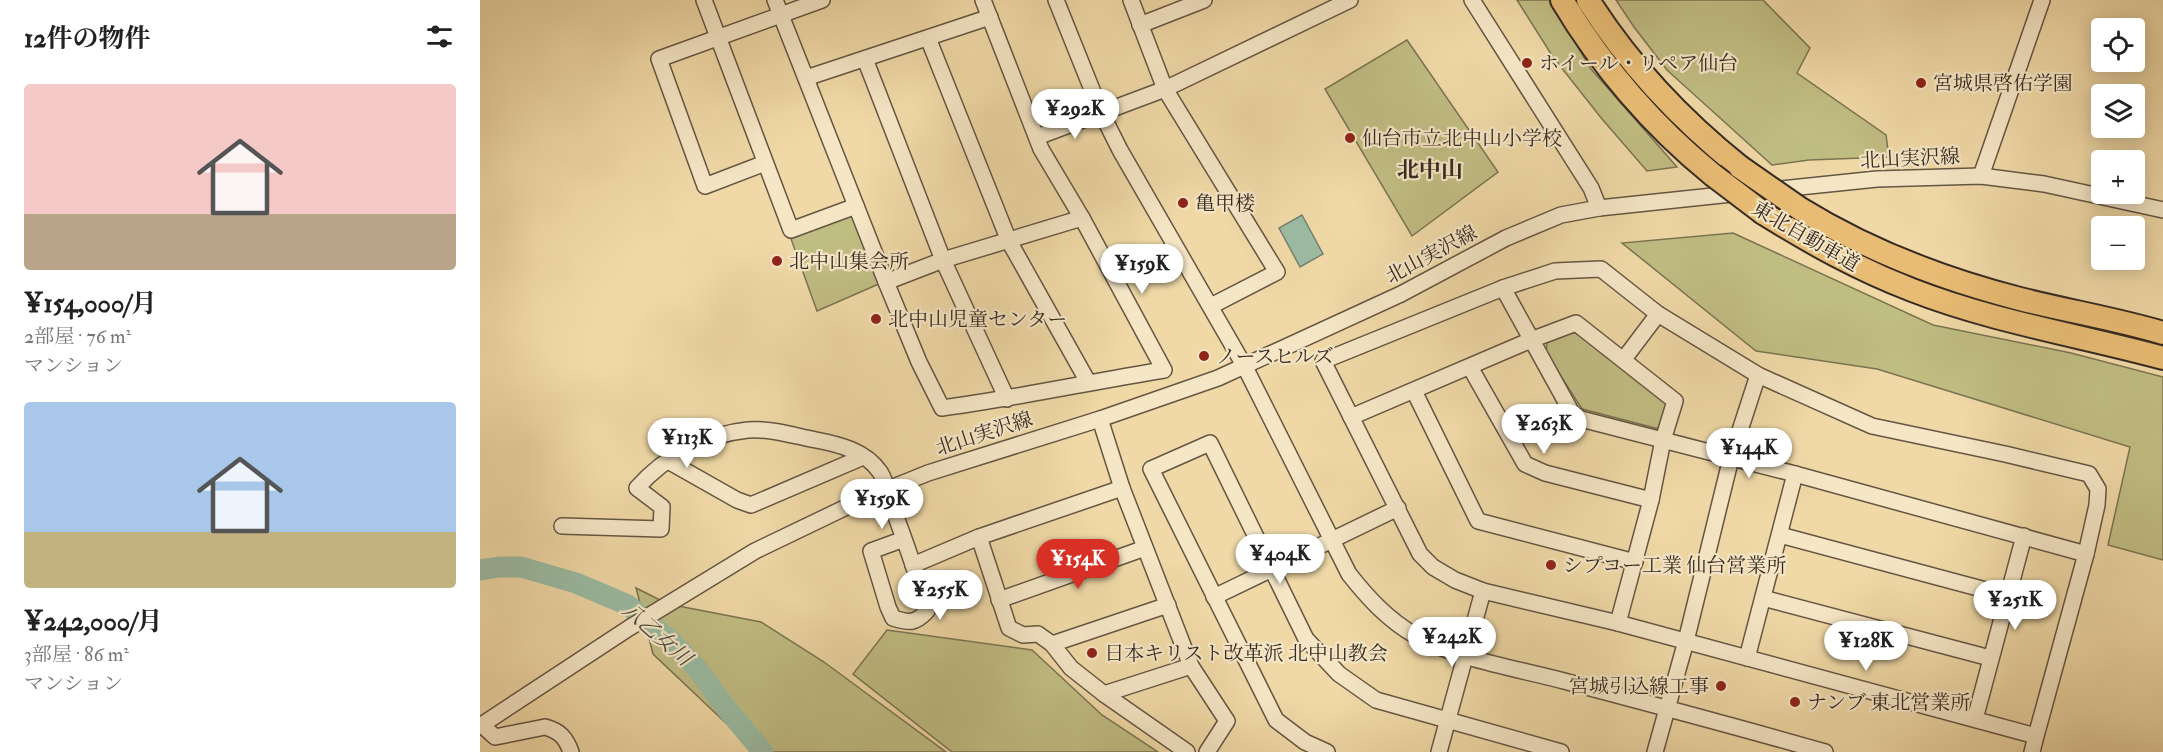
<!DOCTYPE html>
<html lang="ja">
<head>
<meta charset="utf-8">
<style>
  :root { --surface:#fff; --page:#f2f2f2; --text:#222; --muted:#767676; --accent:#d93025 }
  body { margin:0; font-family:"IM FELL Double Pica","Noto Serif JP",serif; background:var(--page); color:var(--text); height:100vh; display:flex; flex-direction:column; font-size:22px; white-space:nowrap }
  * { box-sizing:border-box; margin:0 }
  p { font-size:20px; color:var(--muted) }
  .icon { flex:none; width:33px; height:33px; fill:none; stroke:currentColor; stroke-width:2; stroke-linecap:round; stroke-linejoin:round }
  .map { position:relative; flex:1; overflow:hidden }
  .drawer { display:flex; flex-direction:column; background:var(--surface); width:480px }
  .drawer>* { flex:none }
  .buttons { position:absolute; left:1611px; top:18px; display:grid; gap:12px }
  .buttons a { display:grid; place-items:center; width:54px; height:54px; border-radius:6px; background:var(--surface); box-shadow:0 3px 15px #0003; font-size:30px }
  .price { position:absolute; translate:-50% -51px; padding:0 14px; border-radius:21px; background:#fff; color:#222; font-size:20px; line-height:39px; filter:drop-shadow(0 2px 3px #0008) }
  .price::after { content:''; position:absolute; left:50%; top:36px; width:18px; height:14px; margin-left:-9px; background:inherit; clip-path:polygon(0 0,100% 0,50% 100%) }
  .price.current { background:var(--accent); color:#fff }
  ul { padding:0; list-style:none }
  li { display:grid; align-content:center; gap:12px; height:318px; padding:0 24px }
  li span { display:grid; place-items:center; height:186px; border-radius:6px; color:#555 }
  li>.icon { margin-inline-start:auto }
  span .icon { width:108px; height:108px; fill:#fffc; stroke-width:1 }
  li b { font-size:26px }
  h2 { display:flex; justify-content:space-between; align-items:center; height:72px; padding:0 24px; font-size:26px }
  main { display:flex; flex:1; min-height:0 }
  .map>svg:first-child { display:block }
  .green { fill:#c0bd83; stroke:#7b7452; stroke-width:1.5 }
  .water { fill:#9bbba2; stroke:#73816f; stroke-width:1.5 }
  .lines { fill:none; stroke-linecap:round; stroke-linejoin:round }
  .river { stroke:#9bbba2; stroke-width:21 }
  .minor-casing { stroke:#645643; stroke-width:18 }
  .highway-casing { stroke:#362a22; stroke-width:26 }
  .minor { stroke:#f5e6c6; stroke-width:15 }
  .highway { stroke:#e8bc74; stroke-width:22 }
  .highway-bridge-casing { stroke:#362a22; stroke-width:26; stroke-linecap:butt }
  .highway-bridge { stroke:#e8bc74; stroke-width:22 }
  .poi-dot { fill:#8f2418; stroke:#f5e6c6; stroke-width:2 }
  .labels { text-anchor:middle; stroke-width:4.5; stroke-linejoin:round; paint-order:stroke }
  .poi-label { font-size:20px; fill:#362a22; stroke:#f5e6c6; text-anchor:start }
  .street-label { font-size:20px; fill:#362a22; stroke:#f5e6c6 }
  .water-label { font-size:21px; font-style:italic; fill:#4f4e42; stroke:#f5e6c6 }
  .quarter-label { font-size:22px; font-weight:bold; fill:#362a22; stroke:#f5e6c6 }
</style>
</head>
<body>
<main>
<section class="drawer">
<h2>12件の物件<svg class="icon" aria-label="filters" viewBox="0 0 24 24"><path d="M4 7h16M4 17h16"/><circle cx="9" cy="7" r="2"/><circle cx="15" cy="17" r="2"/></svg></h2>
<ul>
<li><span style="background:linear-gradient(#f6c9c9 70%,#b9a48a 0)"><svg class="icon" aria-label="home" viewBox="0 0 24 24"><path d="M3 11l9-7 9 7M6 9v11h12V9"/></svg></span><div><b>¥154,000/月</b><p>2部屋 · 76 m²</p><p>マンション</p></div></li>
<li><span style="background:linear-gradient(#a9c7e8 70%,#c2b280 0)"><svg class="icon" aria-label="home" viewBox="0 0 24 24"><path d="M3 11l9-7 9 7M6 9v11h12V9"/></svg></span><div><b>¥242,000/月</b><p>3部屋 · 86 m²</p><p>マンション</p></div></li>
</ul>
</section>
<div class="map">
<svg width="1683" height="752" viewBox="0 0 1683 752">
  <rect width="100%" height="100%" fill="#f0d9a7"/>
  <filter id="stains"><feTurbulence type="fractalNoise" baseFrequency=".00333" numOctaves="4"/><feColorMatrix values="0 0 0 0 .2 0 0 0 0 .09 0 0 0 0 .02 0 0 0 .5 -.17"/></filter>
  <radialGradient id="worn" r=".72"><stop offset=".6" stop-color="#630" stop-opacity="0"/><stop offset="1" stop-color="#630" stop-opacity=".3"/></radialGradient>
  <!-- green -->
  <g class="green">
    <polygon points="1037,0 1070,0 1111,69 1197,167 1167,171 1122,119 1073,57"/>
    <polygon points="1136,0 1283,0 1330,48 1317,73 1406,135 1409,157 1329,160 1292,165 1187,70 1154,27"/>
    <polygon points="927,40 1018,172 932,236 845,89"/>
    <polygon points="369,212 377,217 401,283 337,311 310,236"/>
    <polygon points="1253,233 1453,325 1591,353 1683,377 1683,560 1628,545 1650,447 1397,369 1276,351 1142,243"/>
    <polygon points="1090,333 1099,333 1187,396 1189,407 1179,429 1102,409 1066,353 1067,342"/>
    <polygon points="156,588 188,604 281,622 344,662 466,752 286,752 249,726 173,654"/>
    <polygon points="407,630 552,650 622,715 678,752 472,752 373,674"/>
  </g>
  <!-- water -->
  <polygon class="water" points="822,215 843,254 820,267 799,228"/>
  <g class="lines">
    <!-- river -->
    <polyline class="river" points="0,570 19,567 41,567 96,583 148,605 191,641 215,666 246,708 283,752"/>
    <!-- minor casing -->
    <g class="minor-casing">
      <g id="minor">
        <polyline points="224,0 311,230 376,206"/>
        <path d="M 295,0 L 406,282 L 439,362 L 462,408 C 536,398 610,382 684,370 L 602,218 L 561,149 L 503,0"/>
        <path d="M 576,0 L 621,112 L 640,150 L 765,367 L 869,574 C 888,598 908,620 936,636 C 976,659 1039,669 1084,681 C 1171,704 1258,727 1345,752"/>
        <polyline points="651,0 685,89 797,272 731,306"/>
        <polyline points="992,0 1111,188 1119,208"/>
        <polyline points="660,25 724,0"/>
        <polyline points="448,38 529,241 608,382"/>
        <polyline points="385,59 463,260 527,399"/>
        <polyline points="326,78 510,17"/>
        <polyline points="557,137 685,89 870,0"/>
        <polyline points="285,163 225,186 179,59 342,0"/>
        <polyline points="1501,176 1562,0"/>
        <polyline points="1291,190 1397,179 1501,176 1564,184 1683,210"/>
        <polyline points="406,282 463,260 602,218"/>
        <polyline points="1023,288 1092,413 1101,419 1315,474 1606,554"/>
        <polyline points="1144,359 1178,314"/>
        <polyline points="990,367 1045,464 1065,473 1171,500"/>
        <polyline points="934,391 998,521 1155,562"/>
        <polyline points="871,417 1051,340 1096,323 1195,401 1183,440 1171,500 1138,623"/>
        <polyline points="620,419 642,488 711,666 747,721 727,752"/>
        <polyline points="188,461 257,500 271,505 383,457"/>
        <path d="M 82,526 L 181,529 L 182,507 L 157,488 C 184,457 226,434 268,430 C 289,428 315,436 336,440 C 358,444 386,451 400,472 C 406,481 409,496 412,506 C 425,541 438,575 447,611 C 435,624 429,623 413,618 L 408,607 L 391,551 L 424,539"/>
        <polyline points="1300,535 1528,596"/>
        <polyline points="499,537 529,628 543,635 558,634 572,644 591,668 624,694 707,752"/>
        <polyline points="433,565 499,537 642,488"/>
        <polyline points="734,597 918,508"/>
        <polyline points="1283,598 1510,658"/>
        <polyline points="519,600 665,548"/>
        <polyline points="572,644 688,605"/>
        <polyline points="1267,658 1315,474"/>
        <polyline points="624,694 711,666"/>
        <polyline points="1495,719 1544,536"/>
        <path d="M 2,725 L 15,737 L 65,727 C 80,731 86,738 91,752"/>
        <polyline points="0,726 149,628 275,551 379,501 448,473 620,419 738,378 921,294 1026,238 1081,215 1119,208 1261,193"/>
        <polyline points="847,752 825,742 796,720 671,469 730,443 826,639 859,674 896,700 1081,752"/>
        <polyline points="959,752 1003,591"/>
        <polyline points="1175,752 1206,641 1251,458 1278,375"/>
        <polyline points="1552,752 1556,736 1606,554 1617,505 1618,489 1609,474 1525,454 1392,426 1278,375 1178,314 1121,269 1075,271 1023,288 843,361 940,554 953,567 975,580 1003,591 1138,623 1556,736"/>
      </g>
    </g>
    <!-- highway casing -->
    <g class="highway-casing">
      <g id="highway">
        <path d="M 1082,0 C 1122,67 1173,126 1233,175"/>
        <path d="M 1108,0 C 1149,65 1200,119 1260,167"/>
        <path d="M 1319,208 C 1387,250 1462,279 1540,299 C 1587,311 1636,319 1683,333"/>
        <path d="M 1283,213 C 1333,244 1378,269 1432,290 C 1511,321 1602,336 1683,358"/>
      </g>
    </g>
    <!-- minor -->
    <use href="#minor" class="minor"/>
    <!-- highway -->
    <use href="#highway" class="highway"/>
    <!-- highway-bridge casing -->
    <g class="highway-bridge-casing">
      <g id="highway-bridge">
        <polyline points="1260,167 1319,208"/>
        <polyline points="1233,175 1283,213"/>
      </g>
    </g>
    <!-- highway-bridge -->
    <use href="#highway-bridge" class="highway-bridge"/>
  </g>
  <!-- markers -->
  <g class="poi-dot">
    <circle cx="1047" cy="63" r="6"/>
    <circle cx="1441" cy="83" r="6"/>
    <circle cx="870" cy="138" r="6"/>
    <circle cx="703" cy="203" r="6"/>
    <circle cx="297" cy="261" r="6"/>
    <circle cx="396" cy="319" r="6"/>
    <circle cx="724" cy="356" r="6"/>
    <circle cx="1071" cy="565" r="6"/>
    <circle cx="612" cy="653" r="6"/>
    <circle cx="1241" cy="686" r="6"/>
    <circle cx="1315" cy="702" r="6"/>
  </g>
  <g class="labels">
    <!-- poi labels -->
    <g class="poi-label">
      <text x="1059" y="70">ホイール・リペア仙台</text>
      <text x="1453" y="90">宮城県啓佑学園</text>
      <text x="882" y="145">仙台市立北中山小学校</text>
      <text x="715" y="210">亀甲楼</text>
      <text x="309" y="268">北中山集会所</text>
      <text x="408" y="326">北中山児童センター</text>
      <text x="736" y="363">ノースヒルズ</text>
      <text x="1083" y="572">シプコー工業 仙台営業所</text>
      <text x="624" y="660">日本キリスト改革派 北中山教会</text>
      <text x="1229" y="693" text-anchor="end">宮城引込線工事</text>
      <text x="1327" y="709">ナンブ 東北営業所</text>
    </g>
    <!-- street labels -->
    <g class="street-label">
      <text transform="translate(1430 158) rotate(-3)" y="7">北山実沢線</text>
      <text transform="translate(1326 236) rotate(30)" y="7">東北自動車道</text>
      <text transform="translate(951 254) rotate(-28)" y="7">北山実沢線</text>
      <text transform="translate(504 433) rotate(-18)" y="7">北山実沢線</text>
    </g>
    <!-- water labels -->
    <g class="water-label">
      <text transform="translate(177 634) rotate(41)" y="7">八乙女川</text>
    </g>
    <!-- quarter labels -->
    <g class="quarter-label">
      <text x="950" y="177">北中山</text>
    </g>
  </g>
  <rect width="100%" height="100%" filter="url(#stains)"/>
  <rect width="100%" height="100%" fill="url(#worn)"/>
</svg>
<div class="buttons">
<a><svg class="icon" aria-label="locate" viewBox="0 0 24 24"><circle cx="12" cy="12" r="6"/><path d="M12 2v4M12 18v4M2 12h4M18 12h4"/></svg></a>
<a><svg class="icon" aria-label="layers" viewBox="0 0 24 24"><path d="M12 4l9 5-9 5-9-5zM3 14l9 5 9-5"/></svg></a>
<a>+</a>
<a>−</a>
</div>
<b class="price" style="left:595px;top:140px">¥292K</b>
<b class="price" style="left:662px;top:295px">¥159K</b>
<b class="price" style="left:1064px;top:455px">¥263K</b>
<b class="price" style="left:207px;top:469px">¥113K</b>
<b class="price" style="left:1269px;top:479px">¥144K</b>
<b class="price" style="left:402px;top:530px">¥159K</b>
<b class="price" style="left:800px;top:585px">¥404K</b>
<b class="price current" style="left:598px;top:590px">¥154K</b>
<b class="price" style="left:460px;top:621px">¥255K</b>
<b class="price" style="left:1535px;top:631px">¥251K</b>
<b class="price" style="left:972px;top:668px">¥242K</b>
<b class="price" style="left:1386px;top:672px">¥128K</b>
</div>
</main>
</body>
</html>
